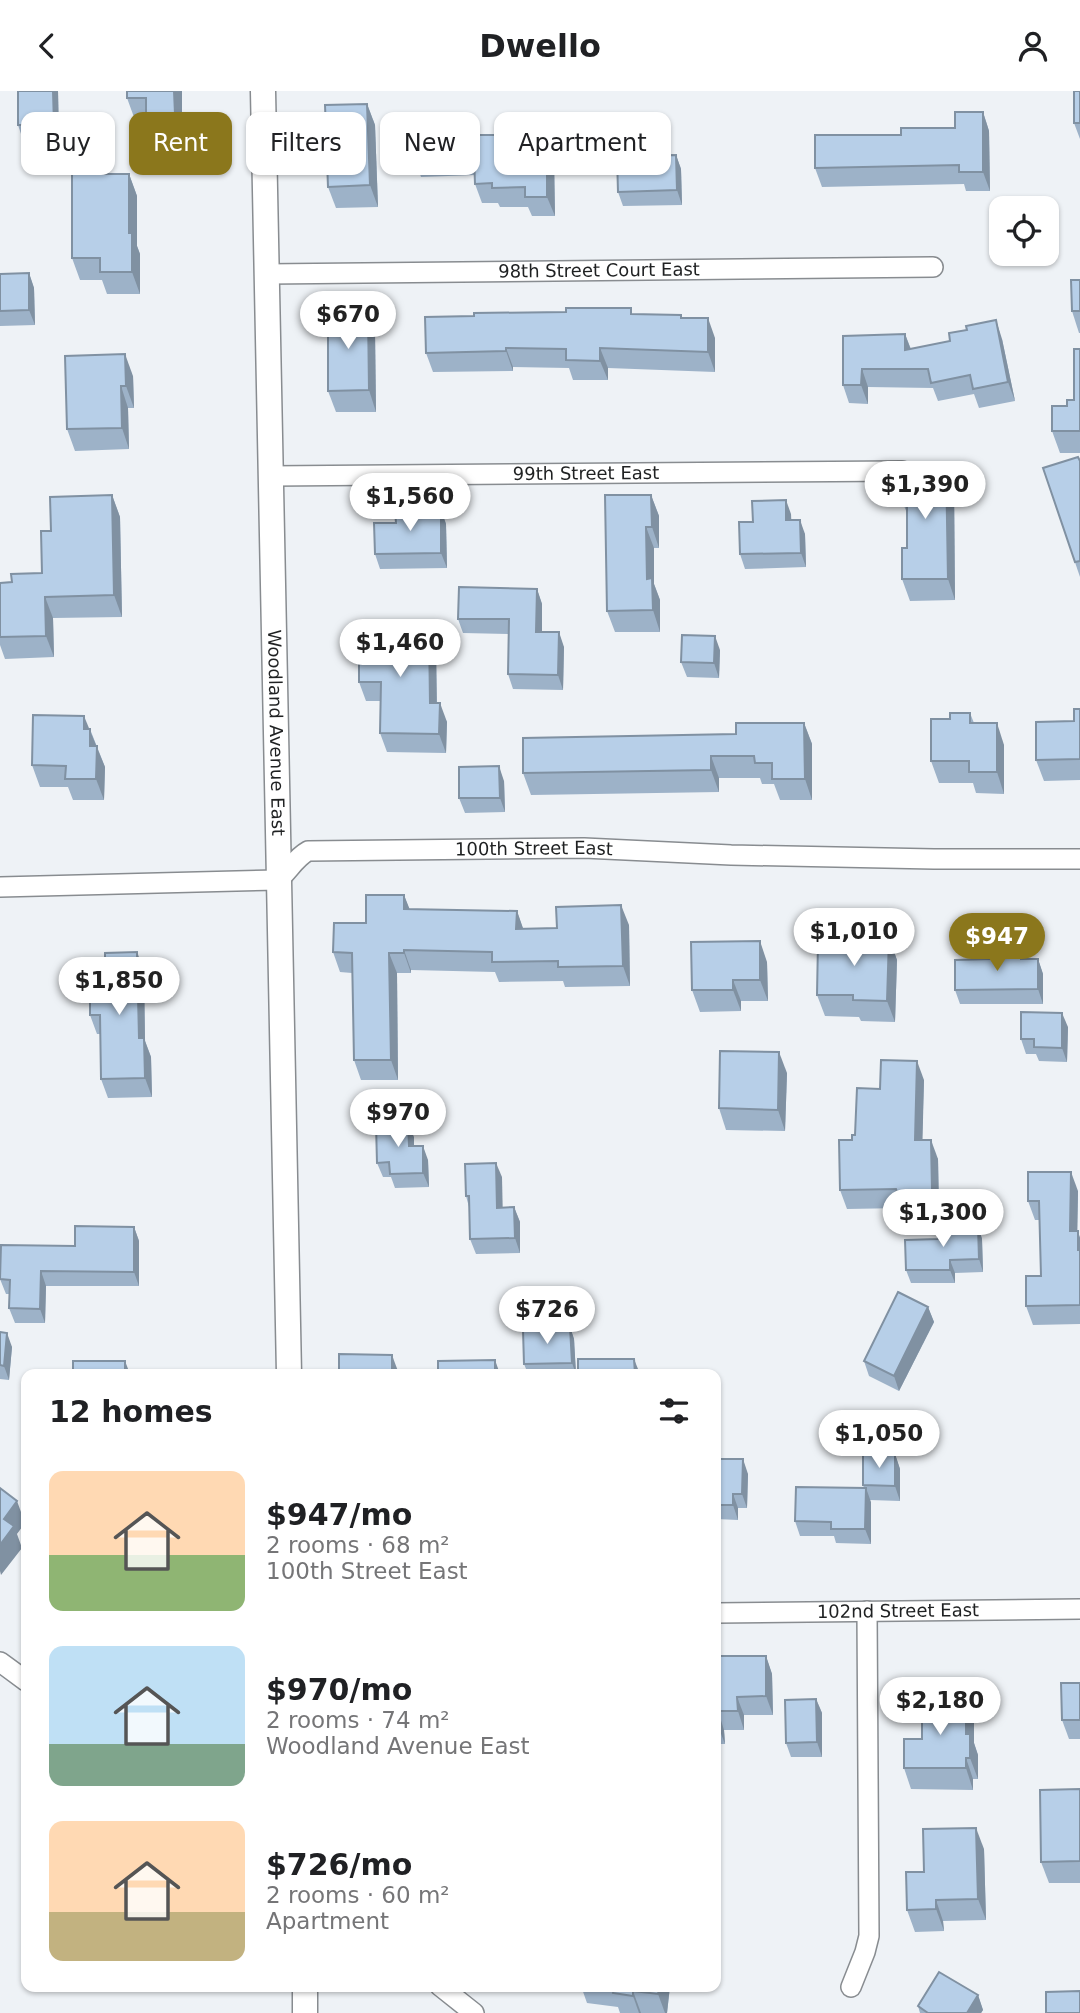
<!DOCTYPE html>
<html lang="en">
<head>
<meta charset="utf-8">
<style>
  :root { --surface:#fff; --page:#f2f2f2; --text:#202124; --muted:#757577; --accent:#8b771c }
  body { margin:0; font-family:"DejaVu Sans",sans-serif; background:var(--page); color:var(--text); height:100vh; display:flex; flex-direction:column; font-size:26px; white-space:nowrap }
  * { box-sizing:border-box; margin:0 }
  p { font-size:23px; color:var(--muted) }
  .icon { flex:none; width:38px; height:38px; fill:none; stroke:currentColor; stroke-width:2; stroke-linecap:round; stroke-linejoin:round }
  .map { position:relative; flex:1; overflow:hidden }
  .panel { position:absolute; left:21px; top:1278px; width:700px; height:623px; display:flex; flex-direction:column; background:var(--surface); border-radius:14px; box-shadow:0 2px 5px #0004 }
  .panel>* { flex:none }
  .guide { position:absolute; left:21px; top:21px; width:700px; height:63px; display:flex; gap:14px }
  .controls { position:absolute; left:989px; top:105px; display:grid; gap:14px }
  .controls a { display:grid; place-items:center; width:70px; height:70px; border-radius:14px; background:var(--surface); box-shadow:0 2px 5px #0004; font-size:35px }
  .price { position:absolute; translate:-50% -60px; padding:0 16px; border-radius:24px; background:#fff; color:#222; font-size:23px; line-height:46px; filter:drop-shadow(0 2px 4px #0008) }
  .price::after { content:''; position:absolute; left:50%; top:42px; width:21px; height:16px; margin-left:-10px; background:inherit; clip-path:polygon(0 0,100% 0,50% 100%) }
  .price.active { background:var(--accent); color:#fff }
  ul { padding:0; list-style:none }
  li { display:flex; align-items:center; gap:21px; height:175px; padding:0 28px }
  li span { display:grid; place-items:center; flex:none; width:196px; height:140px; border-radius:14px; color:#555 }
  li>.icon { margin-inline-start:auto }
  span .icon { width:84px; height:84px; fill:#fffc; stroke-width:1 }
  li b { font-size:30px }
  h2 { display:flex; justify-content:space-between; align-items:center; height:84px; padding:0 28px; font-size:30px }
  .tag { padding:0 24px; border-radius:14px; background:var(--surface); box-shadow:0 2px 5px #0004; font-size:24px; line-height:63px }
  .tag.active { background:var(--accent); color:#fff }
  header { display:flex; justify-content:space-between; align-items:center; height:91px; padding:0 28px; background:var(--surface); font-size:32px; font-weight:700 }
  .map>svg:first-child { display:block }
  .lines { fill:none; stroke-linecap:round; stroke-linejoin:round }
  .minor-casing { stroke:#888c90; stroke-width:22 }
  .tertiary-casing { stroke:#888c90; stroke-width:27 }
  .minor { stroke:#fff; stroke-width:19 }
  .tertiary { stroke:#fff; stroke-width:24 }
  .wall { fill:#9db2c8 }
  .shaded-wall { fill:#8091a2 }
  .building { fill:#b7cfe8; stroke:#8091a2; stroke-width:2 }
  .labels { text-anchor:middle; stroke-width:7; stroke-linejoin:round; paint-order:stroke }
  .street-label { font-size:18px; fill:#1f2122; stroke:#fff }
</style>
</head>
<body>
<header><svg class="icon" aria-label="back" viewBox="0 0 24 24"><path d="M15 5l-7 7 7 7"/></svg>Dwello<svg class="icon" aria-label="person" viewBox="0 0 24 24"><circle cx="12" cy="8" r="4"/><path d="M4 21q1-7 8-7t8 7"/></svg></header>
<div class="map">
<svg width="1080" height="1922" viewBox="0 0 1080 1922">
  <rect width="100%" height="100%" fill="#eef2f6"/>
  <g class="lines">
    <!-- minor casing -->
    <g class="minor-casing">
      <g id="minor">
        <path id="s1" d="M 267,183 L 933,176"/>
        <path id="s2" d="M 271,385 L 902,380"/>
        <path id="s3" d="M 0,796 L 278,789 C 289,780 295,767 308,760 L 584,757 L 731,764 L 934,768 L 1080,768"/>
        <path id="s4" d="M 716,1522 L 1080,1518"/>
        <polyline points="0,1571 26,1590"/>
        <polyline points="440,1895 474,1922"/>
        <polyline points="851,1896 865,1861 869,1845 867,1520"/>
      </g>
    </g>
    <!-- tertiary casing -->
    <g class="tertiary-casing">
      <g id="tertiary">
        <path id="s5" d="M 263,0 L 289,1283"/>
        <polyline points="305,1895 305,1922"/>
      </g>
    </g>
    <!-- minor -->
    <use href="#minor" class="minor"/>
    <!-- tertiary -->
    <use href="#tertiary" class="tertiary"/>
  </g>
  <!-- wall -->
  <g class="wall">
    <polygon points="18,0 58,0 59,48 23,49 18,34"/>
    <polygon points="127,0 182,0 182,45 154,45 148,29 135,29 127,7"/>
    <polygon points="1080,0 1080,48 1074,32"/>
    <polygon points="367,13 375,34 378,116 336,117 328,96"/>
    <polygon points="983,21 989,40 990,100 966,100 964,93 822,96 815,77 901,44 955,37"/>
    <polygon points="446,26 452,44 496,44 497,48 554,67 555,125 532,125 528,116 500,116 498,112 482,112 475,93 475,84 421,86 414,66"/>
    <polygon points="676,64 681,78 682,114 623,115 618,101"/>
    <polygon points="129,83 137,105 137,155 140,163 140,203 107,203 102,189 80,189 72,167"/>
    <polygon points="29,182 34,197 35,234 0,235 0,183"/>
    <polygon points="1080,189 1080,242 1079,242 1072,220"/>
    <polygon points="633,223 681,224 682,227 715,247 715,281 608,277 608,289 573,289 569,277 513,276 513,280 433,281 426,262"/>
    <polygon points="375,241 376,321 336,321 328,300"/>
    <polygon points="905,243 911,258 1002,248 1015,310 979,317 974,303 938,310 933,297 868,296 868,313 849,312 843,294"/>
    <polygon points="1080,258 1080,362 1060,362 1052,340 1067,315 1074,309"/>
    <polygon points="133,285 134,317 128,317 129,358 75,360 67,338"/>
    <polygon points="1080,370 1080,486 1043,377"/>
    <polygon points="954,393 955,509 910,510 902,488 907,457 907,422 900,405"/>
    <polygon points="112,404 120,426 122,526 53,527 54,566 5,568 0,554 0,546 12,491 42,482 51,440"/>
    <polygon points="651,404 659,425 659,457 654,457 654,493 660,509 660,541 615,541 607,520"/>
    <polygon points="441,419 446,433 447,477 380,478 375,463"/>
    <polygon points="791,423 791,429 805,443 806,476 745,478 740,463 753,431"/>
    <polygon points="537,498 542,513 542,541 564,556 563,599 513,598 508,583 508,543 463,542 458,528"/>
    <polygon points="429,539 436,558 437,612 447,631 446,662 387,661 380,642 381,610 366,610 359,591"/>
    <polygon points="720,559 719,587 687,586 681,571"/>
    <polygon points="1080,618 1080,689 1044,690 1036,669 1074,630"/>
    <polygon points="970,622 974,632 1004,654 1004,703 976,702 973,692 939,692 931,670 950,628"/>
    <polygon points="804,632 812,653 812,709 780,709 774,693 762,693 760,687 719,687 719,701 531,704 523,682"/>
    <polygon points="89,638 90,638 105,676 104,709 73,709 68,696 40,696 32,674"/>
    <polygon points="504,690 505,721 465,722 459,707"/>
    <polygon points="404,804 409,818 517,820 523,838 629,834 630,895 565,896 563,890 499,891 495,881 411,879 411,882 397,882 398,989 361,989 354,969 352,882 340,881 333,861 366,832"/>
    <polygon points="889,847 897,869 895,931 861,930 859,926 825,925 817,904 843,851"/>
    <polygon points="1021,861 1023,868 1038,868 1043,883 1043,913 960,913 955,899 990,868"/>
    <polygon points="767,871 768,910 741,910 741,920 700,921 692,899"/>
    <polygon points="144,880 145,950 151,966 152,1006 108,1007 101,988 100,943 97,943 90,924 105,884"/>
    <polygon points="1068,936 1067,971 1039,970 1036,963 1026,963 1021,948"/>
    <polygon points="787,982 785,1040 726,1039 719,1017"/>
    <polygon points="924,989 922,1049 938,1068 939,1119 904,1120 903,1117 847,1118 840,1099 852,1049 880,998"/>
    <polygon points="414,1046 414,1055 428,1069 429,1096 395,1097 391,1086 383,1086 377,1072"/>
    <polygon points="502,1086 502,1117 514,1116 520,1131 520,1162 476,1163 470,1148 469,1116 466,1105"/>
    <polygon points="1078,1100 1077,1140 1080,1147 1080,1233 1033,1234 1026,1215 1041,1185 1040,1129 1035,1129 1028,1110"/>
    <polygon points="978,1135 982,1148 983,1181 955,1182 955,1192 911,1192 906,1179 938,1148"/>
    <polygon points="134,1136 139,1150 139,1195 46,1195 45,1232 15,1232 9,1217 10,1203 6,1203 0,1188 75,1155"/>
    <polygon points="928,1216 934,1231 899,1300 869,1285 864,1270"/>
    <polygon points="570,1236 574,1248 576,1283 528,1283 524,1273"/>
    <polygon points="0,1241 12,1256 9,1289 0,1288"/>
    <polygon points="895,1363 900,1378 900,1410 870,1409 871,1453 836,1452 834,1445 800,1445 795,1430 864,1397 863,1394"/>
    <polygon points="716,1368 748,1383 747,1417 738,1417 738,1429 716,1428"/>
    <polygon points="716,1565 766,1565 772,1583 773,1624 744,1624 744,1639 724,1639 725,1653 716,1653"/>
    <polygon points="1080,1592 1080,1648 1069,1648 1062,1629"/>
    <polygon points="816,1608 822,1622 822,1666 791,1666 786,1652"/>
    <polygon points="974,1630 974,1652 978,1664 978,1688 973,1688 973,1699 911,1698 904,1677 922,1648"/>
    <polygon points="1080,1698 1080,1792 1049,1792 1041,1771"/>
    <polygon points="984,1758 986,1829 943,1830 944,1840 915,1841 907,1819 924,1781"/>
    <polygon points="581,1895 670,1895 667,1922 620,1922 618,1916 587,1912"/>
    <polygon points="978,1904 983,1919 981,1922 920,1922 918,1915"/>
  </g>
  <!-- shaded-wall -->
  <g class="shaded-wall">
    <polygon points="53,0 58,0 59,48 54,34"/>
    <polygon points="174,0 182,0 182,45 175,23"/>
    <polygon points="367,13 375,34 378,116 370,94"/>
    <polygon points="983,21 989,40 990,100 983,81"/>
    <polygon points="446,26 453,46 446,44"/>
    <polygon points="547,48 554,67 555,125 547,106"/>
    <polygon points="676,64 681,78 682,114 677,99"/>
    <polygon points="129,83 137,105 137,155 140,163 140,203 132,181 129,142"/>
    <polygon points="29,182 34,197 35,234 29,219"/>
    <polygon points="368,220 375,241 376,321 369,299"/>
    <polygon points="708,227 715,247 715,281 708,261"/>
    <polygon points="996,229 1002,248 1015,310 1008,291"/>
    <polygon points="905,243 912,262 905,259"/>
    <polygon points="506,257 513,276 513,280 506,260"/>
    <polygon points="600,257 608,277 608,289 600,270"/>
    <polygon points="125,263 133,285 134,317 126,295"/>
    <polygon points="862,278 868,296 868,313 861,294"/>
    <polygon points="121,295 128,317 129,358 122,337"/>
    <polygon points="946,371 954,393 955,509 948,488"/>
    <polygon points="112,404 120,426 122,526 114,504"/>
    <polygon points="651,404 659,425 659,457 652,436"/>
    <polygon points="786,409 791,423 792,444 786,429"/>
    <polygon points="441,419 446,433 447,477 441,462"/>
    <polygon points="800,429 805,443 806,476 801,462"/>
    <polygon points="646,436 654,457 654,493 660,509 660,541 653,519 647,488"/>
    <polygon points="537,498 542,513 542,555 536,541"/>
    <polygon points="45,506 53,527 54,566 46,545"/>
    <polygon points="429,539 436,558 437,631 430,612"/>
    <polygon points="559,541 564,556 563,599 558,584"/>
    <polygon points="715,545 720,559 719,587 714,572"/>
    <polygon points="440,612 447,631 446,662 439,643"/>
    <polygon points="84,625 105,676 104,709 96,688 84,638"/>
    <polygon points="804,632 812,653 812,709 805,688"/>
    <polygon points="997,632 1004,654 1004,703 997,681"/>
    <polygon points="711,665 719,687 719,701 711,679"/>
    <polygon points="499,675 504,690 505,721 500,707"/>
    <polygon points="404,804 412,824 404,818"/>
    <polygon points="621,814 629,834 630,895 623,875"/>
    <polygon points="517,820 524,840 516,838"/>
    <polygon points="889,847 897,869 895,931 887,910"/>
    <polygon points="760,850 767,871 768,910 760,889"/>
    <polygon points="404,859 411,879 411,882 404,862"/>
    <polygon points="137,861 144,880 145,950 151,966 152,1006 145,987 139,947"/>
    <polygon points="389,862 397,882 398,989 391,969"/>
    <polygon points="1038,868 1043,883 1043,913 1038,898"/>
    <polygon points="733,889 741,910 741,920 733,899"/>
    <polygon points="1062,922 1068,936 1067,971 1062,957"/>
    <polygon points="779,961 787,982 785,1040 778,1019"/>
    <polygon points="917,970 924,989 922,1068 915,1049"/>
    <polygon points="408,1032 414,1046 414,1070 409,1055"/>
    <polygon points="931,1049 938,1068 939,1119 932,1100"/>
    <polygon points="423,1055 428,1069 429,1096 423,1082"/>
    <polygon points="496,1072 502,1086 503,1131 497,1117"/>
    <polygon points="1071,1081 1078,1100 1077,1159 1070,1140"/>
    <polygon points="514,1116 520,1131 520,1162 515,1147"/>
    <polygon points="978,1135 982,1148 983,1181 979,1168"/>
    <polygon points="134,1136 139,1150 139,1195 134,1181"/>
    <polygon points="1078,1140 1080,1147 1080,1165 1078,1159"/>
    <polygon points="950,1169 955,1182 955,1192 950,1179"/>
    <polygon points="41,1180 46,1195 45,1232 40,1218"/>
    <polygon points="928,1216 934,1231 899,1300 894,1285"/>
    <polygon points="570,1236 574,1248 576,1283 572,1272"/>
    <polygon points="7,1242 12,1256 9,1289 4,1275"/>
    <polygon points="392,1264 399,1283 392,1283"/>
    <polygon points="634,1268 640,1283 635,1283"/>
    <polygon points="495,1269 500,1283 495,1283"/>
    <polygon points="125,1270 130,1283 125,1283"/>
    <polygon points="895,1363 900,1378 900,1410 895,1395"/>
    <polygon points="743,1368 748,1383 747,1417 742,1403"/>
    <polygon points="866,1397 871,1411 871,1453 865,1438"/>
    <polygon points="733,1403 738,1417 738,1429 733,1414"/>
    <polygon points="17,1410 25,1432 17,1443 22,1457 1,1484 0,1480 0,1454 4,1428"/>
    <polygon points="766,1565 772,1583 773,1624 766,1605"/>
    <polygon points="737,1606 744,1624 744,1639 738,1620"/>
    <polygon points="816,1608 822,1622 822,1666 817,1651"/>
    <polygon points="966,1609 974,1630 974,1652 978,1664 978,1688 970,1667 966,1643"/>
    <polygon points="718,1620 724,1639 725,1653 718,1635"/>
    <polygon points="966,1667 973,1688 973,1699 966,1677"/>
    <polygon points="976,1737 984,1758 986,1829 978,1808"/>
    <polygon points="936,1809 943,1830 944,1840 936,1818"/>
    <polygon points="660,1895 670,1895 667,1922 665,1922 658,1903"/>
    <polygon points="633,1900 641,1922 639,1922 633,1905"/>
    <polygon points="978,1904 983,1919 981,1922 967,1922"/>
  </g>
  <!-- building -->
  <g class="building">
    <polygon points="18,0 53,0 54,34 18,34"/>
    <polygon points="127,0 174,0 175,23 146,24 146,7 127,7"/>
    <rect x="1074" y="0" width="6" height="32"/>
    <polygon points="367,13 370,94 328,96 325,14"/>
    <polygon points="955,21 983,21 983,81 959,81 959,74 815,77 815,44 901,44 901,37 955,37"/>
    <polygon points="446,26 446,44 496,44 496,49 547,48 547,106 525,106 525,96 492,97 492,92 475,93 474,65 414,66 413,27"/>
    <polygon points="676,64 677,99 618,101 617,65"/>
    <polygon points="72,83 129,83 129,142 132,142 132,181 100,181 100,167 72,167"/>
    <polygon points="29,182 29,219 0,220 0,183"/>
    <polygon points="1071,189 1080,189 1080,220 1072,220"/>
    <polygon points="566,217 631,217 631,223 681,224 681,227 708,227 708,261 600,257 600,270 566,269 566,258 506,257 506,260 426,262 425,226 474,225 474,222 566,221"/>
    <polygon points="328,220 368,220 369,299 328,300"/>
    <polygon points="996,229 1008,291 973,298 970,284 931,292 928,278 862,278 861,294 843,294 843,245 905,243 905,259 950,250 949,242 967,239 966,235"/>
    <polygon points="1074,258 1080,258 1080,340 1052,340 1052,315 1067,315 1067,309 1074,309"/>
    <polygon points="125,263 126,295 121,295 122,337 67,338 65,265"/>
    <polygon points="1078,366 1080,370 1080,470 1075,471 1043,377"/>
    <polygon points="946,371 948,488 902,488 902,457 907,457 907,405 900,405 900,372"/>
    <polygon points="112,404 114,504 45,506 46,545 0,546 0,492 12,491 11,483 42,482 41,440 51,440 50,406"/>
    <polygon points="605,404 651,404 652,436 646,436 647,488 652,487 653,519 607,520"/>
    <polygon points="786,409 786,429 800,429 801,462 740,463 739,431 753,431 752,410"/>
    <polygon points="395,419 441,419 441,462 375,463 374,432 396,432"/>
    <polygon points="459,496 537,498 536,541 559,541 558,584 508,583 509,528 458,528"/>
    <polygon points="429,539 430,612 440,612 439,643 380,642 381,591 359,591 359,540"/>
    <polygon points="682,544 715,545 714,572 681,571"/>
    <polygon points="1074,618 1080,618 1080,668 1036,669 1036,631 1074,630"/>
    <polygon points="950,622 970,622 970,632 997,632 997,681 969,681 969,670 931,670 931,628 950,628"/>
    <polygon points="33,624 84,625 84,638 90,638 90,655 97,655 96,688 65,688 66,675 32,674"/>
    <polygon points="736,632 804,632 805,688 772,688 772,672 755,672 754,665 711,665 711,679 523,682 523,647 736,643"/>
    <polygon points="499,675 500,707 459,707 459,676"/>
    <polygon points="366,804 404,804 404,818 517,820 516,838 557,837 556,816 621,814 623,875 558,876 558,870 492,871 492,861 404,859 404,862 389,862 391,969 354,969 352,862 333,861 334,832 366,832"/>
    <polygon points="843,846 889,847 887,910 853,909 853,904 817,904 818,851 843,851"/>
    <polygon points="760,850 760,889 733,889 733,899 692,899 691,851"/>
    <polygon points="137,861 139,947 144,947 145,987 101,988 100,924 90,924 90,885 105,884 105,862"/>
    <polygon points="990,861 1021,861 1021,868 1038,868 1038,898 955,899 955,869 990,868"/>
    <polygon points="1021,921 1062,922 1062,957 1034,956 1034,948 1021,948"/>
    <polygon points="720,960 779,961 778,1019 719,1017"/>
    <polygon points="881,969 917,970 915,1049 931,1049 932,1100 897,1101 896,1098 840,1099 839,1049 852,1049 852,1044 855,1044 857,997 880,998"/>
    <polygon points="408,1032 409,1055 423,1055 423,1082 390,1083 389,1071 377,1072 376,1033"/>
    <polygon points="496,1072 497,1117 514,1116 515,1147 470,1148 469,1105 466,1105 465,1073"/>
    <polygon points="1028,1081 1071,1081 1070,1140 1078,1140 1078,1159 1080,1159 1080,1214 1026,1215 1026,1185 1041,1185 1039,1110 1028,1110"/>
    <polygon points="75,1135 134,1136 134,1181 41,1180 40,1218 9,1217 10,1189 0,1188 1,1154 75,1155"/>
    <polygon points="938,1135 978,1135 979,1168 950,1169 950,1179 906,1179 905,1149 938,1148"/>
    <polygon points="898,1201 928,1216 894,1285 864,1270"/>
    <polygon points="570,1236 572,1272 524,1273 523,1239"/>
    <polygon points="0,1241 7,1242 4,1275 0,1274"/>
    <polygon points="339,1263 392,1264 392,1283 339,1283"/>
    <polygon points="578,1268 634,1268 635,1283 578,1283"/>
    <polygon points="495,1269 495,1283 438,1283 438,1270"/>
    <rect x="73" y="1270" width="52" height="13"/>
    <polygon points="863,1363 895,1363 895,1395 863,1394"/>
    <polygon points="716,1368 743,1368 742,1403 733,1403 733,1414 716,1414"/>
    <polygon points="796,1396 866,1397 865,1438 831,1438 831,1431 795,1430"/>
    <polygon points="0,1397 17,1410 4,1428 14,1435 0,1454"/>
    <polygon points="716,1565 766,1565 766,1605 737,1606 738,1620 718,1620 718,1635 716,1635"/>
    <polygon points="1061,1592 1080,1592 1080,1629 1062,1629"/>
    <polygon points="816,1608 817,1651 786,1652 785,1609"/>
    <polygon points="922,1608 966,1609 966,1643 970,1643 970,1667 966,1667 966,1677 904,1677 904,1648 922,1648"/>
    <polygon points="1080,1698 1080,1770 1041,1771 1040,1699"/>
    <polygon points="976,1737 978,1808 936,1809 936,1818 907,1819 906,1781 924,1781 923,1738"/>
    <polygon points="939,1881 978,1904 967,1922 928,1922 918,1915"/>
    <polygon points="614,1895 660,1895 658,1903 633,1900 633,1905 613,1902"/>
    <polygon points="1080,1900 1080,1922 1046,1922 1046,1901"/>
  </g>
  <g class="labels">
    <!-- street labels -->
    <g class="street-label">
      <text dy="6" stroke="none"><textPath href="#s1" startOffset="332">98th Street Court East</textPath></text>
      <text dy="6" stroke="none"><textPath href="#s2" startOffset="315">99th Street East</textPath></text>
      <text dy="6" stroke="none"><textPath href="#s5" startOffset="642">Woodland Avenue East</textPath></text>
      <text dy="6" stroke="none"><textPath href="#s3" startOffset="546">100th Street East</textPath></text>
      <text dy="6" stroke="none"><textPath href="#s4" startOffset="182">102nd Street East</textPath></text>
    </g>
  </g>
</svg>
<div class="controls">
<a><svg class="icon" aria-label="locate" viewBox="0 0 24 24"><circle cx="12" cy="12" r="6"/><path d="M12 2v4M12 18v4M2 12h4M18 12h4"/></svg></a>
</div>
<b class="price" style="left:348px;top:260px">$670</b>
<b class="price" style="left:925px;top:430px">$1,390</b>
<b class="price" style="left:410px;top:442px">$1,560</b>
<b class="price" style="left:400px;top:588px">$1,460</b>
<b class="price" style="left:854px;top:877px">$1,010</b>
<b class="price active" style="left:997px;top:882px">$947</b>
<b class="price" style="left:119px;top:926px">$1,850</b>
<b class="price" style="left:398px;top:1058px">$970</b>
<b class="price" style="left:943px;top:1158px">$1,300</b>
<b class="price" style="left:547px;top:1255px">$726</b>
<b class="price" style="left:879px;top:1379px">$1,050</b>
<b class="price" style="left:940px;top:1646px">$2,180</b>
<div class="guide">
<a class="tag">Buy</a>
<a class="tag active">Rent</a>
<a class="tag">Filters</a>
<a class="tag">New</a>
<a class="tag">Apartment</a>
</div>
<section class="panel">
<h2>12 homes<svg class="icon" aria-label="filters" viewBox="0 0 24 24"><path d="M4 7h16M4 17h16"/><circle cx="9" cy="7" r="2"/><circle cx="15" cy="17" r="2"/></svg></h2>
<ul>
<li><span style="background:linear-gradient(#ffd9b3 60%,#8fb573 0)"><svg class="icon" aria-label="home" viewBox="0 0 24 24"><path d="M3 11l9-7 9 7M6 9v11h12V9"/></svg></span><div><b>$947/mo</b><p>2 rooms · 68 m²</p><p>100th Street East</p></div></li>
<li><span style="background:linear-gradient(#bfe0f5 70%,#7fa58c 0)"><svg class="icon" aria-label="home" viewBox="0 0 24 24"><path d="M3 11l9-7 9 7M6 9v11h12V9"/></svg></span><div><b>$970/mo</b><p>2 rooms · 74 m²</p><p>Woodland Avenue East</p></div></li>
<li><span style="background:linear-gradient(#ffd9b3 65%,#c2b280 0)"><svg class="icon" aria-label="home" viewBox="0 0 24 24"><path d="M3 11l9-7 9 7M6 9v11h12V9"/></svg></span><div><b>$726/mo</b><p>2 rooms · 60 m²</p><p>Apartment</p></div></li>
</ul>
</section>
</div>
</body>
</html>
